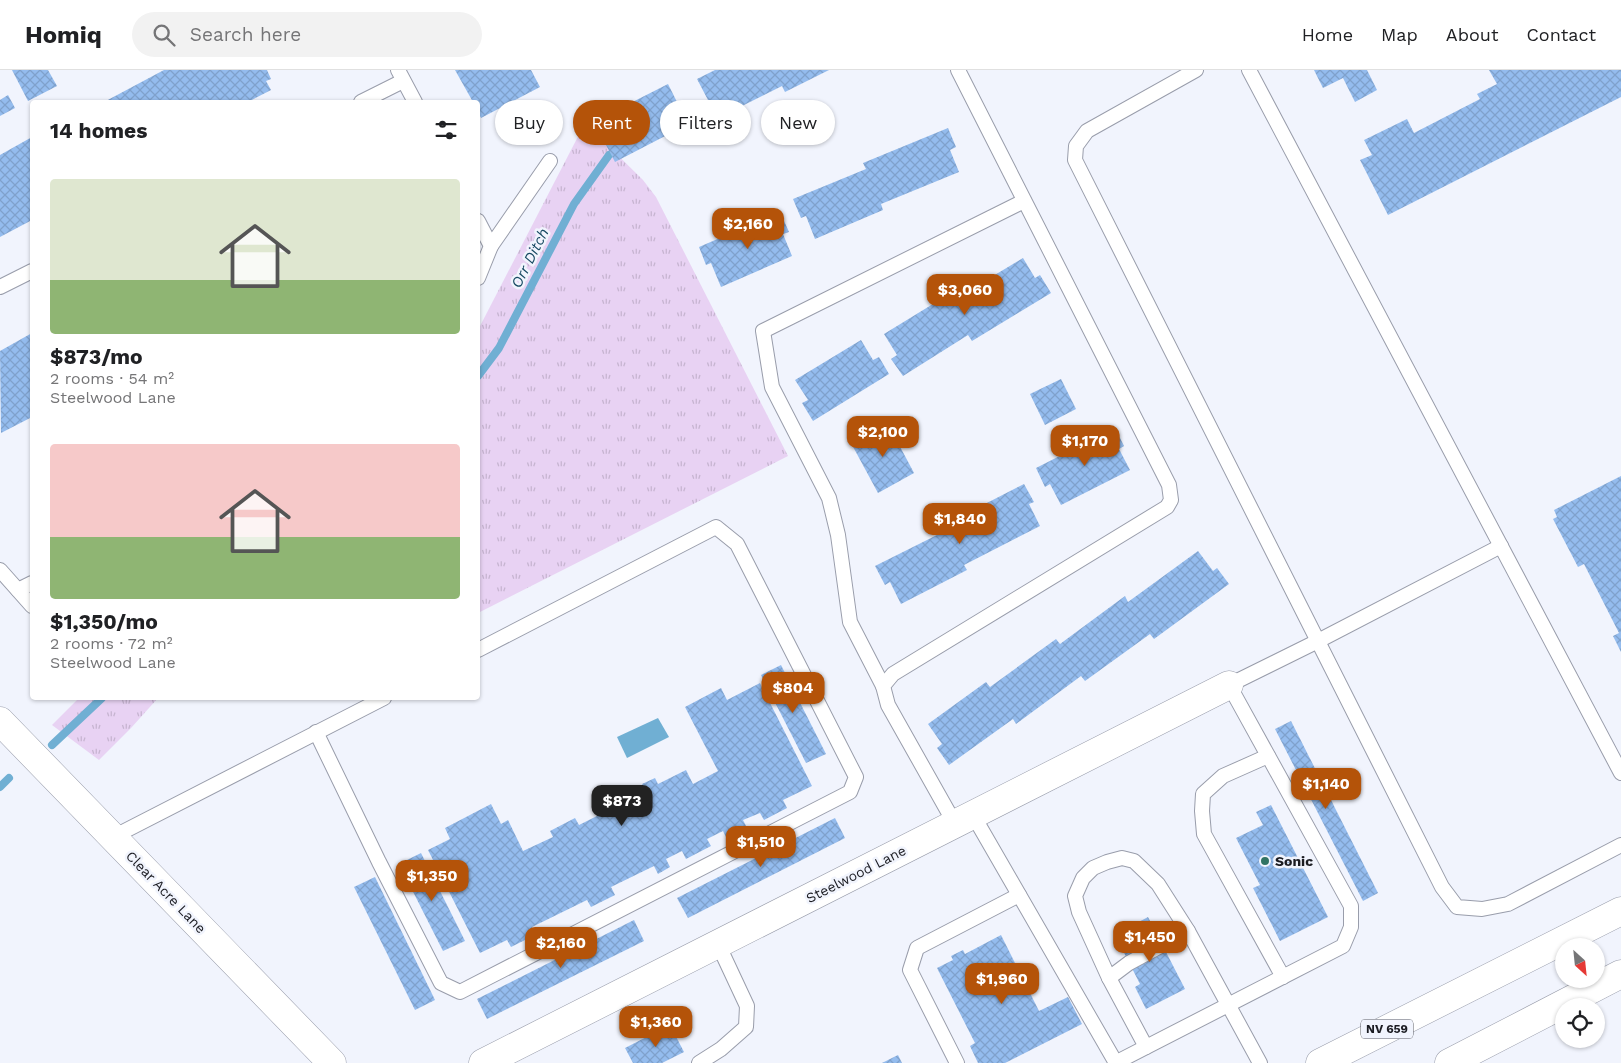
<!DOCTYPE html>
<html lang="en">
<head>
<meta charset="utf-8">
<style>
  :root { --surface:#fff; --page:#f2f2f2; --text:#202124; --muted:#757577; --line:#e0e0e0; --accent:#b45309 }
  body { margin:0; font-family:"Work Sans",sans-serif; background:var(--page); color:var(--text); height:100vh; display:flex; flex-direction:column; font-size:19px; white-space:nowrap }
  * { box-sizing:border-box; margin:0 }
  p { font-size:16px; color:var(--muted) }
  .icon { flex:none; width:28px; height:28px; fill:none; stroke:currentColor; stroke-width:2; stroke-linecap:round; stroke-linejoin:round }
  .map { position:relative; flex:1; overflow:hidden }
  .side { position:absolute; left:30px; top:30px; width:450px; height:600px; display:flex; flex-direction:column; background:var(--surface); border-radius:5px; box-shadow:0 1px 4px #0004 }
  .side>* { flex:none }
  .hud { position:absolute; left:495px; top:30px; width:475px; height:45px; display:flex; gap:10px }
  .needle { width:32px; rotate:153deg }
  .fabs { position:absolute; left:1555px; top:868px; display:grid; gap:10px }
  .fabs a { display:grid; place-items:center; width:50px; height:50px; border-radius:50%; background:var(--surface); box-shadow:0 1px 4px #0004; font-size:25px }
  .price { position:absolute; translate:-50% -42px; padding:0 11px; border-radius:10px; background:var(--accent); color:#fff; font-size:16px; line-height:32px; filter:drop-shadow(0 1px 2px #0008) }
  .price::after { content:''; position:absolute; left:50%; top:30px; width:15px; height:11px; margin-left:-8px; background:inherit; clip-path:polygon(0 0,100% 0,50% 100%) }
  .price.selected { background:#222; color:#fff }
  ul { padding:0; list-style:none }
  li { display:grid; align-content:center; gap:10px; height:265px; padding:0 20px }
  li span { display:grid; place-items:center; height:155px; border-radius:5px; color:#555 }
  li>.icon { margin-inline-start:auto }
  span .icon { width:90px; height:90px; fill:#fffc; stroke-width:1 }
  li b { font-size:21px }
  h2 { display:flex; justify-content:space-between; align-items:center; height:60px; padding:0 20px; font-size:21px }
  .chip { padding:0 18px; border-radius:22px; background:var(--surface); box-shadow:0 1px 4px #0004; font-size:18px; line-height:45px }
  .chip.selected { background:var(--accent); color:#fff }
  header { display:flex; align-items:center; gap:30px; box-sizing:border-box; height:70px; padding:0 25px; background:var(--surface); border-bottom:1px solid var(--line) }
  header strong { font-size:24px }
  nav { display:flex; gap:28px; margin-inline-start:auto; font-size:18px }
  .search { width:350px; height:45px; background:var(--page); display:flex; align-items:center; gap:12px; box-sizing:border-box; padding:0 18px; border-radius:28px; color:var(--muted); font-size:19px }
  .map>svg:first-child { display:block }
  .grass { fill:url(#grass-tufts) }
  .water { fill:#70afd3 }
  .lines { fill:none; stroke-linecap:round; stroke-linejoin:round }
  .stream { stroke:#70afd3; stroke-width:8 }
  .building { fill:url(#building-cross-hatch) }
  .lane-casing { stroke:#999dab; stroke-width:16 }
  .street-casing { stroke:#999dab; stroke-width:29 }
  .secondary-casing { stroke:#999dab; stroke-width:29 }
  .primary-casing { stroke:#999dab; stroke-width:29 }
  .lane { stroke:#fff; stroke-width:14 }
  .street { stroke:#fff; stroke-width:28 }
  .secondary { stroke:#fff; stroke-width:28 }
  .primary { stroke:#fff; stroke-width:28 }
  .poi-dot { fill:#317363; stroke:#f1f4fd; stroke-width:2 }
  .labels { text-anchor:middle; stroke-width:5; stroke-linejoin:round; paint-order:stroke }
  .shield { fill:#f1f4fd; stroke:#5b5d64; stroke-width:1 }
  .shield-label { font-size:12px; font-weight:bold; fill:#1b1c22 }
  .poi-label { font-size:14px; font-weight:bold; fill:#1b1c22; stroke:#f1f4fd; text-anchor:start }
  .street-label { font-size:14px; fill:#1b1c22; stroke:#f1f4fd }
  .water-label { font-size:15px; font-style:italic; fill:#174962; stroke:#f1f4fd }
</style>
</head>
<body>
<header>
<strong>Homiq</strong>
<div class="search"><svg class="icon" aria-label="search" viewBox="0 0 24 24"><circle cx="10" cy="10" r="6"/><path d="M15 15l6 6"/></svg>Search here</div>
<nav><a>Home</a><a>Map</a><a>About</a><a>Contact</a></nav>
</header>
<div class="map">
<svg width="1621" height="993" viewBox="0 0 1621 993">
  <defs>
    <pattern id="grass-tufts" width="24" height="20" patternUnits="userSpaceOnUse" patternTransform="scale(1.25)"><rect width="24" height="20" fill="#e8d2f3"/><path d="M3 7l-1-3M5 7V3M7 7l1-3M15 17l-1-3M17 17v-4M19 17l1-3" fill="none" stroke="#c6b4d0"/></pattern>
    <pattern id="building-cross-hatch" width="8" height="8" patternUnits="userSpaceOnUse" patternTransform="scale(1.25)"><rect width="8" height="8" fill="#94bcee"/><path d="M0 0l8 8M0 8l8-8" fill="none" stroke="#7fa1cc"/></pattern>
  </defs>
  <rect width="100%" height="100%" fill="#f1f4fd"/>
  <!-- grass -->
  <g class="grass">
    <polygon points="585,53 643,110 656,127 788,386 478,543 478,260"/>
    <polygon points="79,628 158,628 131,658 99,690 52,655"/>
  </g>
  <!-- water -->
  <polygon class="water" points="658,648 669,667 627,688 617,667"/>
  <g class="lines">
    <!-- stream -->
    <g class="stream">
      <polyline points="478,306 499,278 574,134 609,85"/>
      <polyline points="52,675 102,628"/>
      <polyline points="0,717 9,708"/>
    </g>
  </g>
  <!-- building -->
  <g class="building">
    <polygon points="12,0 48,0 57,16 28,31"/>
    <polygon points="164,0 267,0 271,9 266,11 271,20 248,32 104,32"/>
    <polygon points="455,0 531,0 540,17 481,48 478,42 478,32 473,32"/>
    <polygon points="715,0 829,0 785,22 782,16 712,51 703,33 708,30 697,9"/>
    <polygon points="1314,0 1367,0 1377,20 1355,32 1343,8 1323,18"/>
    <polygon points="1489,0 1621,0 1621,27 1388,145 1360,90 1372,85 1364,70 1407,49 1414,63 1480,29 1477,24 1497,14"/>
    <polygon points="668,14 679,36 685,33 694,51 615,92 605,73 610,71 599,49"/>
    <polygon points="8,25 15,38 0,46 0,30"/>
    <polygon points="948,58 956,77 950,80 959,102 881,134 883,140 815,169 806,146 801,148 793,129 866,99 863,93"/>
    <polygon points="32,67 32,150 0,167 0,85"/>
    <polygon points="780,142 789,162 783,164 792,186 721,217 711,193 706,195 699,177"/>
    <polygon points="1023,188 1035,208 1040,205 1051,223 972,271 968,265 903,306 891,289 897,285 884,264 946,226 950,232"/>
    <polygon points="32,263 32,347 1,363 0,281"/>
    <polygon points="861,270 873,290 879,287 889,304 813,351 802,333 808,330 795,310"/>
    <polygon points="1061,309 1076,339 1045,355 1030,324"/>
    <polygon points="888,354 914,403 878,423 851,373"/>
    <polygon points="1115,358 1124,376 1119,379 1130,400 1061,435 1050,414 1045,417 1036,398"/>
    <polygon points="1621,406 1621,582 1613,566 1619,563 1584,494 1578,497 1553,449 1557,447 1554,440"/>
    <polygon points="1024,414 1034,432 1029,434 1040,456 964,495 967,500 901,534 890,512 885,515 875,496 945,461 942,456"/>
    <polygon points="1198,481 1213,501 1217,498 1229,514 1154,569 1150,564 1085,611 1081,606 1016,654 1013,649 949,695 937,678 942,674 928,654 986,612 990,617 1056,569 1060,574 1125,526 1128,532"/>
    <polygon points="781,595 826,684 806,693 761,605"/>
    <polygon points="760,613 812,716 783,730 787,738 764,750 760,743 743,750 747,758 727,769 723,761 707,769 711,776 686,789 682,781 666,789 670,797 658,804 654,796 611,817 615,825 591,837 587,830 532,857 535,865 511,877 507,870 480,883 428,780 450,769 445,758 491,734 501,754 508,750 523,781 553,767 550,761 575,748 579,755 605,742 601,734 615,727 618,734 645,720 642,714 655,708 658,714 686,700 693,714 718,701 685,637 721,618 727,630"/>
    <polygon points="1291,651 1378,823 1363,831 1275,659"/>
    <polygon points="1271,735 1328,847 1280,871 1253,818 1260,815 1236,768 1263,755 1256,742"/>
    <polygon points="835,748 845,768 688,848 677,828"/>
    <polygon points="421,783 465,871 443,881 399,794"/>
    <polygon points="375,807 435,930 415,940 354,817"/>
    <polygon points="1148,847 1185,919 1146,939 1135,917 1140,914 1115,865"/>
    <polygon points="634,850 644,871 487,949 477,929"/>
    <polygon points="1001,865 1039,941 1068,927 1082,954 1005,993 978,993 970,976 975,973 937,898 953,890 951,886 963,880 965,884"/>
    <polygon points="670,955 684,982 662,993 633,993 625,978"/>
    <polygon points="898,985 902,993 882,993"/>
  </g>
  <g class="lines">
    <!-- lane casing -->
    <g class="lane-casing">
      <g id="lane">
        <polyline points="398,0 415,32"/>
        <polyline points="1196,0 1087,61 1076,76 1075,90 1442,817 1457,837 1482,839 1508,834 1621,775"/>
        <polyline points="1249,0 1621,703"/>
        <polyline points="361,32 403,11"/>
        <polyline points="478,151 491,176 478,208"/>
        <polyline points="491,176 550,91"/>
        <polyline points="0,217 32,201"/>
        <polyline points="0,500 32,536"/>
        <polyline points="18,520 32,513"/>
        <polyline points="883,616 850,552 838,465 829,428 772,317 763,261 1024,131"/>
        <polyline points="316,662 379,792 441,913 460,922 850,722 856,707 737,474 716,457 478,580"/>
        <polyline points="1268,686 1223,706 1203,724 1202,741 1204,764 1283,907"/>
        <polyline points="973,745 1116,993"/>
        <polyline points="955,754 888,635 883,616 893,604 1167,437 1171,430 1169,415 958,0"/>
        <polyline points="113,767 384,628"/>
        <polyline points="1109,908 1129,893 1188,861"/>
        <polyline points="1146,977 1109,908 1079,842 1075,826 1083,808 1093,798 1107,792 1122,788 1134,791 1158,814 1188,861 1260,993"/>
        <polyline points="699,993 721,979 746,957 747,936 718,874"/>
        <polyline points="957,993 910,900 917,878 1019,825"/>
        <polyline points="1115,993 1343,876 1351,857 1351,836 1229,615 1318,571 1501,476"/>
      </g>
    </g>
    <!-- street casing -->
    <g class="street-casing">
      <polyline id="street" points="483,993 1229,615"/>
    </g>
    <!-- secondary casing -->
    <g class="secondary-casing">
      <polyline id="secondary" points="0,651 332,993"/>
    </g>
    <!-- primary casing -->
    <g class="primary-casing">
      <g id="primary">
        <polyline points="1320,993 1621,841"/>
        <polyline points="1449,993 1621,904"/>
      </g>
    </g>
    <!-- lane -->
    <use href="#lane" class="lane"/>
    <!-- street -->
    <use href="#street" class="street"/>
    <!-- secondary -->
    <use href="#secondary" class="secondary"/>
    <!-- primary -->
    <use href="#primary" class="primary"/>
  </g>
  <!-- markers -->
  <circle class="poi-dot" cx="1265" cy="791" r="5"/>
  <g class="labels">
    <!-- shield labels -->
    <rect class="shield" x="1361" y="949.5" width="52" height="19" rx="4"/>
    <g class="shield-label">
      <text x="1387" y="963">NV 659</text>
    </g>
    <!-- poi labels -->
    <g class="poi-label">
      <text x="1275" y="796">Sonic</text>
    </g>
    <!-- street labels -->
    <g class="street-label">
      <text transform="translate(856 804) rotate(-27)" y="5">Steelwood Lane</text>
      <text transform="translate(166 822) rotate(46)" y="5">Clear Acre Lane</text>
    </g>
    <!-- water labels -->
    <g class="water-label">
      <text transform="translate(530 188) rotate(-63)" y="5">Orr Ditch</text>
    </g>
  </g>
</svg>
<div class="fabs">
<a><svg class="needle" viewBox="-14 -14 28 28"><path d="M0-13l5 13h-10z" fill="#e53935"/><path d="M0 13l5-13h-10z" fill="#757577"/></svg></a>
<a><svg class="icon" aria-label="locate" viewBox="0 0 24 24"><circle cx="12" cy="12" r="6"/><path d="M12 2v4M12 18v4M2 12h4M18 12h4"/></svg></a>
</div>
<b class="price" style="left:748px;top:180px">$2,160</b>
<b class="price" style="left:965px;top:246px">$3,060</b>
<b class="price" style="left:883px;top:388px">$2,100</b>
<b class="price" style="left:1085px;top:397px">$1,170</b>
<b class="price" style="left:960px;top:475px">$1,840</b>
<b class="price" style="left:793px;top:644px">$804</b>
<b class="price" style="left:1326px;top:740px">$1,140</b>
<b class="price selected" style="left:622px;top:757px">$873</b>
<b class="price" style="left:761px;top:798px">$1,510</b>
<b class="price" style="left:432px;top:832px">$1,350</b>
<b class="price" style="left:1150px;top:893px">$1,450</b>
<b class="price" style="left:561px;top:899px">$2,160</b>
<b class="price" style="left:1002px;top:935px">$1,960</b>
<b class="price" style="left:656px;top:978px">$1,360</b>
<div class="hud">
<a class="chip">Buy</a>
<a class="chip selected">Rent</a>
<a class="chip">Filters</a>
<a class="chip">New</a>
</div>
<section class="side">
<h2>14 homes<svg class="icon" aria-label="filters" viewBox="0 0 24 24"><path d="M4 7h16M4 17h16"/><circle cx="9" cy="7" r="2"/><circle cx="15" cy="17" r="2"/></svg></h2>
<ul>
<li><span style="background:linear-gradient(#dfe7d0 65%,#8fb573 0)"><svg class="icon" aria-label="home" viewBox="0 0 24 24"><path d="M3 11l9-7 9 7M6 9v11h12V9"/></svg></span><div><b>$873/mo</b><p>2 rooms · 54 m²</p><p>Steelwood Lane</p></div></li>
<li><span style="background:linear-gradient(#f6c9c9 60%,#8fb573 0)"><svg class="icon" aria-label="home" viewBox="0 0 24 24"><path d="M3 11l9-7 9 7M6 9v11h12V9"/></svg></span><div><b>$1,350/mo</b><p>2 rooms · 72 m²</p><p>Steelwood Lane</p></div></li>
</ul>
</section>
</div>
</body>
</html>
